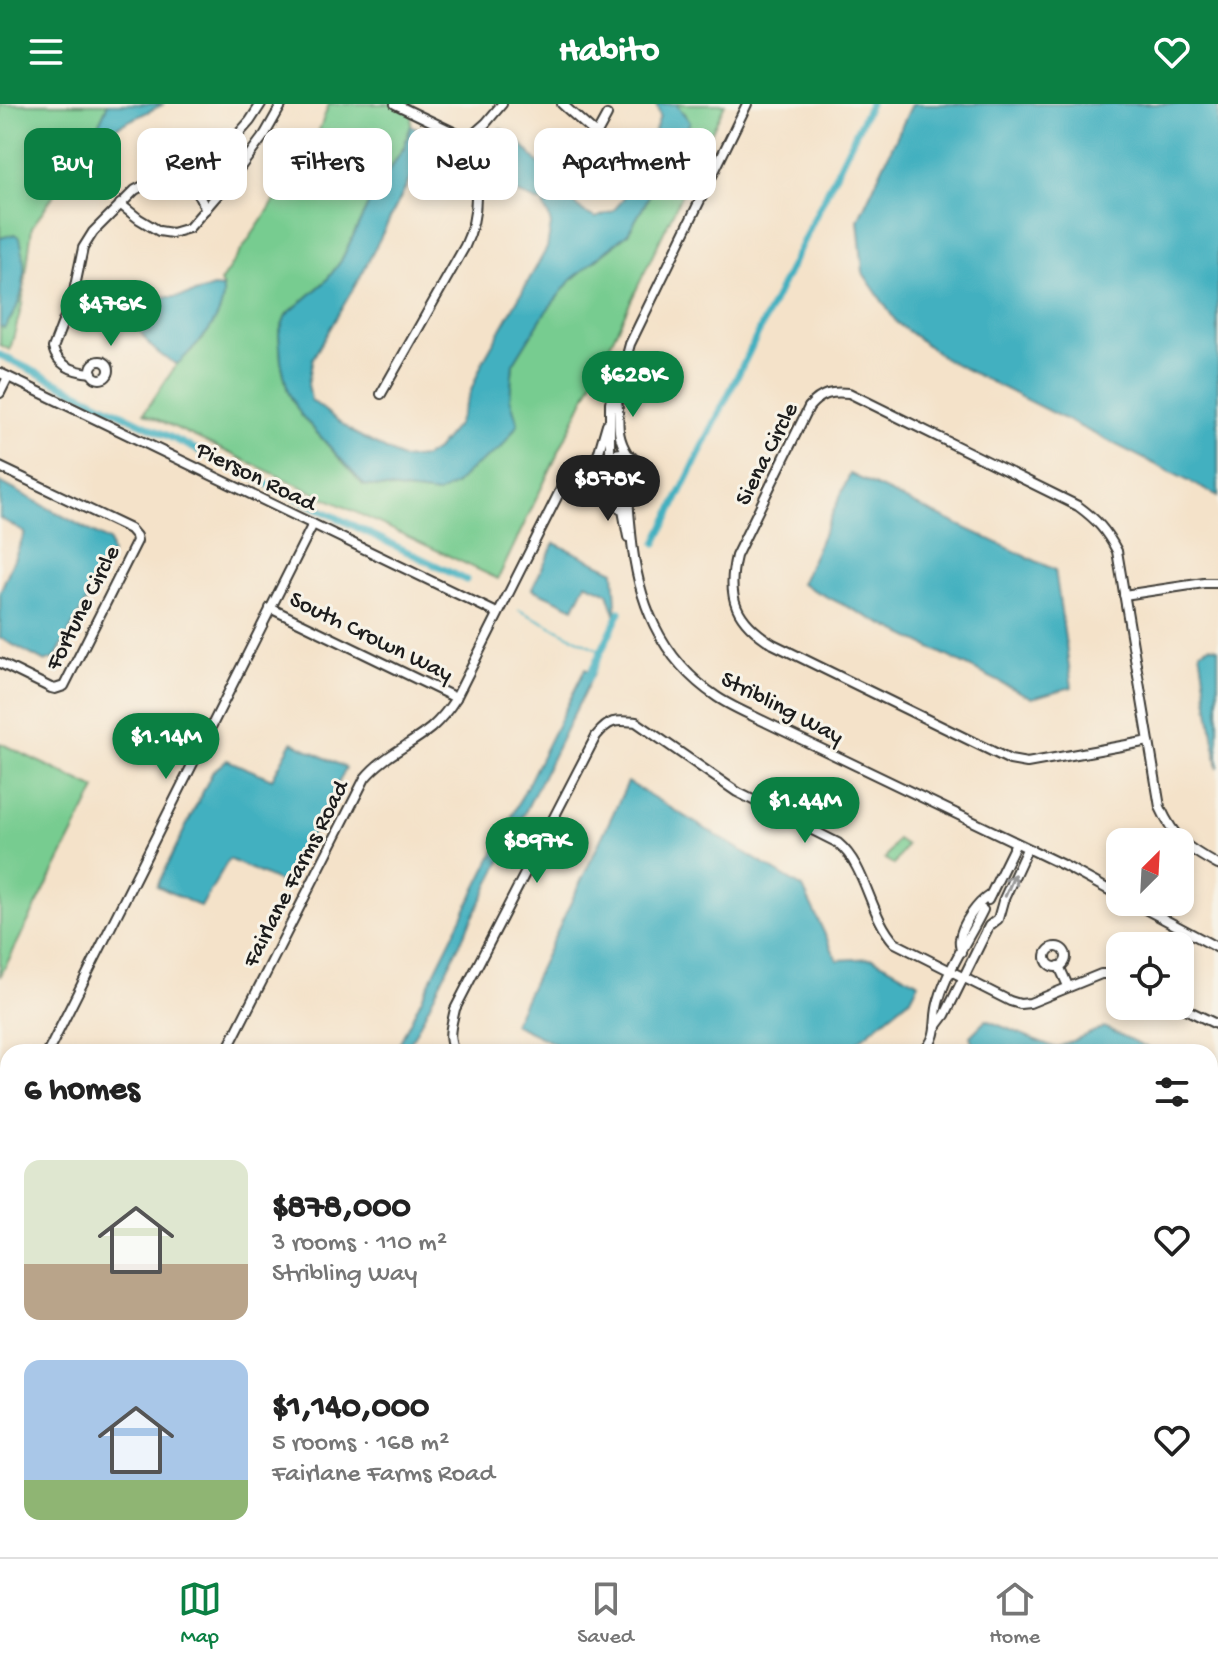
<!DOCTYPE html>
<html lang="en">
<head>
<meta charset="utf-8">
<style>
  :root { --surface:#fff; --page:#f6f6f6; --text:#222; --muted:#767676; --line:#e0e0e0; --accent:#0b8043 }
  body { margin:0; font-family:"Gochi Hand",sans-serif; background:var(--page); color:var(--text); height:100vh; display:flex; flex-direction:column; font-size:30px; white-space:nowrap }
  * { box-sizing:border-box; margin:0 }
  p { font-size:26px; color:var(--muted) }
  .icon { flex:none; width:44px; height:44px; fill:none; stroke:currentColor; stroke-width:2; stroke-linecap:round; stroke-linejoin:round }
  .map { position:relative; flex:1; overflow:hidden }
  .panel { position:absolute; left:0px; top:940px; width:1218px; height:514px; display:flex; flex-direction:column; background:var(--surface); border-radius:24px 24px 0 0; box-shadow:0 4px 12px #0003 }
  .panel>* { flex:none }
  .banner { position:absolute; left:24px; top:24px; width:800px; height:72px; display:flex; gap:16px }
  .needle { width:52px; rotate:24deg }
  .tools { position:absolute; left:1106px; top:724px; display:grid; gap:16px }
  .tools a { display:grid; place-items:center; width:88px; height:88px; border-radius:16px; background:var(--surface); box-shadow:0 4px 12px #0003; font-size:40px }
  .price { position:absolute; translate:-50% -68px; padding:0 18px; border-radius:28px; background:var(--accent); color:#fff; font-size:26px; line-height:52px; filter:drop-shadow(0 2px 4px #0008) }
  .price::after { content:''; position:absolute; left:50%; top:48px; width:24px; height:18px; margin-left:-12px; background:inherit; clip-path:polygon(0 0,100% 0,50% 100%) }
  .price.active { background:#222; color:#fff }
  ul { padding:0; list-style:none }
  li { display:flex; align-items:center; gap:24px; height:200px; padding:0 24px }
  li span { display:grid; place-items:center; flex:none; width:224px; height:160px; border-radius:16px; color:#555 }
  li>.icon { margin-inline-start:auto }
  span .icon { width:96px; height:96px; fill:#fffc; stroke-width:1 }
  li b { font-size:34px }
  h2 { display:flex; justify-content:space-between; align-items:center; height:96px; padding:0 24px; font-size:34px }
  .tag { padding:0 28px; border-radius:16px; background:var(--surface); box-shadow:0 4px 12px #0003; font-size:28px; line-height:72px }
  .tag.active { background:var(--accent); color:#fff }
  header { display:flex; justify-content:space-between; align-items:center; height:104px; padding:0 24px; background:var(--accent); color:#fff; font-size:36px; font-weight:800 }
  .menu { display:flex; justify-content:space-around; align-items:center; height:112px; border-top:2px solid var(--line); background:var(--surface); font-size:22px; color:var(--muted) }
  .menu a { display:grid; justify-items:center; gap:4px }
  .menu .active { color:var(--accent) }
  .map>svg:first-child { display:block }
  .green { fill:#77cc90; stroke:#4a7456; stroke-width:2 }
  .water { fill:#43b0c0; stroke:#30666e; stroke-width:2 }
  .lines { fill:none; stroke-linecap:round; stroke-linejoin:round }
  .stream { stroke:#43b0c0; stroke-width:2 }
  .canal { stroke:#43b0c0; stroke-width:7 }
  .minor-casing { stroke:#3c3a36; stroke-width:12 }
  .minor { stroke:#fff; stroke-width:8 }
  .oneway { stroke:#999 }
  .labels { text-anchor:middle; stroke-width:6; stroke-linejoin:round; paint-order:stroke }
  .street-label { font-size:24px; fill:#1c1c1c; stroke:#f7f3e8 }
</style>
</head>
<body>
<header><svg class="icon" aria-label="menu" viewBox="0 0 24 24"><path d="M4 6h16M4 12h16M4 18h16"/></svg>Habito<svg class="icon" aria-label="heart" viewBox="0 0 24 24"><path d="M12 20l-8-8c-3-5 5-10 8-4 3-6 11-1 8 4z"/></svg></header>
<div class="map">
<svg width="1218" height="1453" viewBox="0 0 1218 1453">
  <rect width="100%" height="100%" fill="#f7f3e8"/>
  <filter id="ink" filterUnits="userSpaceOnUse"><feTurbulence type="fractalNoise" baseFrequency=".0125" numOctaves="2"/><feDisplacementMap in="SourceGraphic" scale="16" xChannelSelector="R" yChannelSelector="G"/><feConvolveMatrix kernelMatrix="1 2 1 2 8 2 1 2 1" color-interpolation-filters="sRGB"/></filter>
  <filter id="wash" filterUnits="userSpaceOnUse"><feTurbulence type="fractalNoise" baseFrequency=".006" numOctaves="4" result="noise"/><feDisplacementMap in="SourceGraphic" scale="32" xChannelSelector="R" yChannelSelector="G"/><feGaussianBlur stdDeviation="1.8" result="paint"/><feColorMatrix in="noise" values="0 0 0 0 0 0 0 0 0 0 0 0 0 0 0 0 0 1.4 0 .05"/><feComposite in="paint" operator="in"/></filter>
  <g filter="url(#wash)">
    <rect width="100%" height="100%" fill="#f4e2c9"/>
    <!-- green -->
    <g class="green">
      <polygon points="0,0 108,0 91,36 32,123 22,201 10,246 0,241"/>
      <polygon points="329,0 413,0 411,22 404,43 373,91 341,157 325,178 286,211 279,229 281,257 288,288 301,311 363,381 411,387 455,381 471,365 501,344 510,294 513,260 544,210 571,176 628,129 645,100 672,41 685,28 686,12 676,0 725,0 498,475 144,309 177,260 203,235 223,184 220,178 315,37"/>
      <polygon points="0,639 96,685 0,873"/>
      <polygon points="897,735 906,741 894,761 885,755"/>
      <polygon points="37,1446 82,1446 79,1453 35,1453"/>
    </g>
    <!-- water -->
    <g class="water">
      <polygon points="108,0 164,0 112,25 95,38 91,36"/>
      <path d="M 656,0 L 676,0 L 690,18 L 685,28 L 672,41 L 645,100 L 628,129 L 571,176 L 544,210 L 513,260 L 510,294 L 518,320 L 501,344 L 471,365 L 455,381 L 438,390 L 364,381 L 301,311 L 288,288 L 281,257 L 279,229 L 286,211 L 325,178 L 341,157 L 373,91 L 404,44 L 411,22 C 431,27 443,47 455,63 L 451,69 L 423,65 L 410,75 L 364,166 L 313,254 L 308,280 L 311,296 L 354,329 L 403,355 L 425,353 L 436,346 L 457,321 L 483,257 L 547,144 L 551,121 L 549,113 L 542,99 L 492,79 C 491,59 486,40 500,25 L 513,31 L 583,108 L 596,114 L 613,107 L 622,97 L 645,57 L 660,12 Z"/>
      <polygon points="912,0 1218,0 1218,392 947,256 897,219 863,169 858,116"/>
      <path d="M 15,130 L 20,134 C 28,168 26,196 4,224 L 0,222 L 0,134 Z"/>
      <path d="M 213,183 L 223,184 C 225,207 211,226 196,241 C 189,248 184,255 177,260 C 146,246 143,230 126,204 L 130,189 L 136,185 C 166,198 184,194 213,183 Z"/>
      <polygon points="850,370 1055,466 1072,583 1032,594 801,480"/>
      <polygon points="0,378 109,437 112,450 55,554 45,558 0,534 0,488 25,429 0,414"/>
      <polygon points="554,439 614,467 617,516 608,489 586,479 574,504 532,485"/>
      <polygon points="1210,542 1218,544 1218,664 1200,547"/>
      <polygon points="585,565 594,569 406,948 395,948"/>
      <polygon points="292,638 346,664 286,781 229,755 201,803 157,782 213,667 227,656 272,675"/>
      <polygon points="628,678 803,784 837,856 873,854 919,879 911,894 845,948 572,948 513,920"/>
      <polygon points="986,916 1056,944 1104,923 1157,948 975,948 970,932"/>
      <polygon points="0,1242 8,1245 8,1291 0,1286"/>
      <polygon points="1210,1401 1218,1405 1218,1453 1180,1453 1181,1446 1210,1446"/>
      <polygon points="0,1423 8,1423 8,1446 37,1446 35,1453 0,1453"/>
      <polygon points="294,1446 358,1446 356,1453 291,1453"/>
      <polygon points="856,1446 941,1446 938,1453 853,1453"/>
    </g>
    <g class="lines">
      <!-- stream -->
      <g class="stream">
        <polyline points="519,506 601,547"/>
        <polyline points="1061,1453 1065,1446"/>
      </g>
      <!-- canal -->
      <g class="canal">
        <polyline points="0,251 466,476"/>
        <polyline points="656,439 870,0"/>
        <polyline points="588,575 620,508"/>
      </g>
    </g>
  </g>
  <g filter="url(#ink)">
    <g class="lines">
      <!-- minor casing -->
      <g class="minor-casing">
        <g id="minor">
          <polyline points="562,0 597,31"/>
          <polyline points="468,35 486,19 502,0"/>
          <polyline points="584,53 607,11"/>
          <polyline points="183,61 206,105"/>
          <polyline points="120,100 139,115 159,127 172,129 189,124 233,73 265,30 282,0"/>
          <circle cx="100" cy="266" r="9"/>
          <polyline points="0,269 497,509"/>
          <path d="M 92,269 C 74,268 58,262 53,244 L 73,192 L 83,144 L 93,128 L 135,86 L 234,35 L 250,17 L 261,0"/>
          <polyline points="0,289 8,273"/>
          <path d="M 381,290 L 465,142 C 483,104 475,74 468,35 L 395,0"/>
          <path d="M 616,292 C 622,315 613,326 627,349"/>
          <circle cx="621" cy="366" r="17"/>
          <polyline points="610,353 610,298 616,292 630,240 747,0"/>
          <polyline points="0,363 130,425 136,432 137,437 64,582 55,585 51,584 0,559"/>
          <polyline points="582,366 598,351 607,320"/>
          <path d="M 582,375 C 601,379 610,388 620,405"/>
          <path d="M 632,380 C 626,397 630,412 631,429 C 637,496 659,554 717,593 C 729,601 742,607 755,613 L 1065,762 L 1120,792"/>
          <polyline points="614,381 622,401 628,433"/>
          <path d="M 563,382 C 580,378 590,370 607,376"/>
          <polyline points="1124,491 1204,479 1218,479"/>
          <polyline points="270,504 456,594"/>
          <path d="M 1149,637 L 1027,659 L 1010,656 L 773,540 C 736,517 726,494 736,452 L 809,303 C 821,289 832,287 849,289 L 1078,402 C 1097,416 1106,426 1117,447 L 1160,703 C 1175,736 1187,744 1218,761"/>
          <polyline points="988,796 1016,739"/>
          <polyline points="1132,798 1218,844"/>
          <circle cx="1056" cy="853" r="10"/>
          <path d="M 961,848 C 961,844 959,839 960,835 C 962,820 977,799 990,791"/>
          <polyline points="1059,862 1068,882"/>
          <polyline points="1179,902 1218,921"/>
          <polyline points="936,923 945,911 989,822 998,815 1003,797 1027,745"/>
          <polyline points="48,948 313,420"/>
          <path d="M 226,948 L 365,674 C 383,652 409,642 431,624 C 441,615 449,605 456,594 L 566,375 C 578,368 592,367 605,360"/>
          <path d="M 455,948 C 446,934 452,920 455,905 L 596,632 C 610,615 615,616 636,618 L 737,688 L 838,739 C 867,763 869,811 895,839 L 1010,897 L 1020,900 L 1030,899 L 1101,870 L 1114,870 L 1120,873"/>
          <path d="M 923,948 C 941,930 932,917 939,896 C 948,864 969,835 983,806"/>
          <polyline points="1210,1010 1218,993"/>
          <polyline points="0,1182 8,1186"/>
          <polyline points="0,1351 8,1357"/>
          <polyline points="1210,1379 1218,1382"/>
          <polyline points="490,1446 504,1453"/>
          <polyline points="681,1446 686,1453"/>
          <polyline points="234,1453 237,1446"/>
          <polyline points="420,1453 423,1446"/>
          <polyline points="784,1453 788,1446"/>
          <polyline points="999,1453 1002,1446"/>
          <polyline points="1131,1453 1132,1446"/>
        </g>
      </g>
      <!-- minor -->
      <use href="#minor" class="minor"/>
    </g>
    <!-- one-way arrows -->
    <defs><path id="oneway-shaft" d="M-6 0H5M1.5-3L5.5 0L1.5 3" fill="none" stroke-width="1.6" stroke-linecap="round" stroke-linejoin="round" transform="scale(2)"/></defs>
    <use class="oneway" href="#oneway-shaft" transform="translate(1010 781) rotate(-67)"/>
  </g>
  <g class="labels">
    <!-- street labels -->
    <g class="street-label">
      <text transform="translate(765 349) rotate(-63)" y="8">Siena Circle</text>
      <text transform="translate(257 371) rotate(26)" y="8">Pierson Road</text>
      <text transform="translate(81 503) rotate(-63)" y="8">Fortune Circle</text>
      <text transform="translate(372 531) rotate(26)" y="8">South Crown Way</text>
      <text transform="translate(783 602) rotate(27)" y="8">Stribling Way</text>
      <text transform="translate(294 769) rotate(-63)" y="8">Fairlane Farms Road</text>
    </g>
  </g>
</svg>
<div class="tools">
<a><svg class="needle" viewBox="-14 -14 28 28"><path d="M0-13l5 13h-10z" fill="#e53935"/><path d="M0 13l5-13h-10z" fill="#767676"/></svg></a>
<a><svg class="icon" aria-label="locate" viewBox="0 0 24 24"><circle cx="12" cy="12" r="6"/><path d="M12 2v4M12 18v4M2 12h4M18 12h4"/></svg></a>
</div>
<b class="price" style="left:111px;top:244px">$476K</b>
<b class="price" style="left:633px;top:315px">$628K</b>
<b class="price active" style="left:608px;top:419px">$878K</b>
<b class="price" style="left:166px;top:677px">$1.14M</b>
<b class="price" style="left:805px;top:741px">$1.44M</b>
<b class="price" style="left:537px;top:781px">$897K</b>
<div class="banner">
<a class="tag active">Buy</a>
<a class="tag">Rent</a>
<a class="tag">Filters</a>
<a class="tag">New</a>
<a class="tag">Apartment</a>
</div>
<section class="panel">
<h2>6 homes<svg class="icon" aria-label="filters" viewBox="0 0 24 24"><path d="M4 7h16M4 17h16"/><circle cx="9" cy="7" r="2"/><circle cx="15" cy="17" r="2"/></svg></h2>
<ul>
<li><span style="background:linear-gradient(#dfe7d0 65%,#b9a48a 0)"><svg class="icon" aria-label="home" viewBox="0 0 24 24"><path d="M3 11l9-7 9 7M6 9v11h12V9"/></svg></span><div><b>$878,000</b><p>3 rooms · 110 m²</p><p>Stribling Way</p></div><svg class="icon" aria-label="heart" viewBox="0 0 24 24"><path d="M12 20l-8-8c-3-5 5-10 8-4 3-6 11-1 8 4z"/></svg></li>
<li><span style="background:linear-gradient(#a9c7e8 75%,#8fb573 0)"><svg class="icon" aria-label="home" viewBox="0 0 24 24"><path d="M3 11l9-7 9 7M6 9v11h12V9"/></svg></span><div><b>$1,140,000</b><p>5 rooms · 168 m²</p><p>Fairlane Farms Road</p></div><svg class="icon" aria-label="heart" viewBox="0 0 24 24"><path d="M12 20l-8-8c-3-5 5-10 8-4 3-6 11-1 8 4z"/></svg></li>
</ul>
</section>
</div>
<nav class="menu">
<a class="active"><svg class="icon" aria-label="map" viewBox="0 0 24 24"><path d="M3 6l6-2 6 2 6-2v14l-6 2-6-2-6 2zM9 4v14M15 6v14"/></svg>Map</a>
<a><svg class="icon" aria-label="saved" viewBox="0 0 24 24"><path d="M7 4h10v16l-5-4-5 4z"/></svg>Saved</a>
<a><svg class="icon" aria-label="home" viewBox="0 0 24 24"><path d="M3 11l9-7 9 7M6 9v11h12V9"/></svg>Home</a>
</nav>
</body>
</html>
